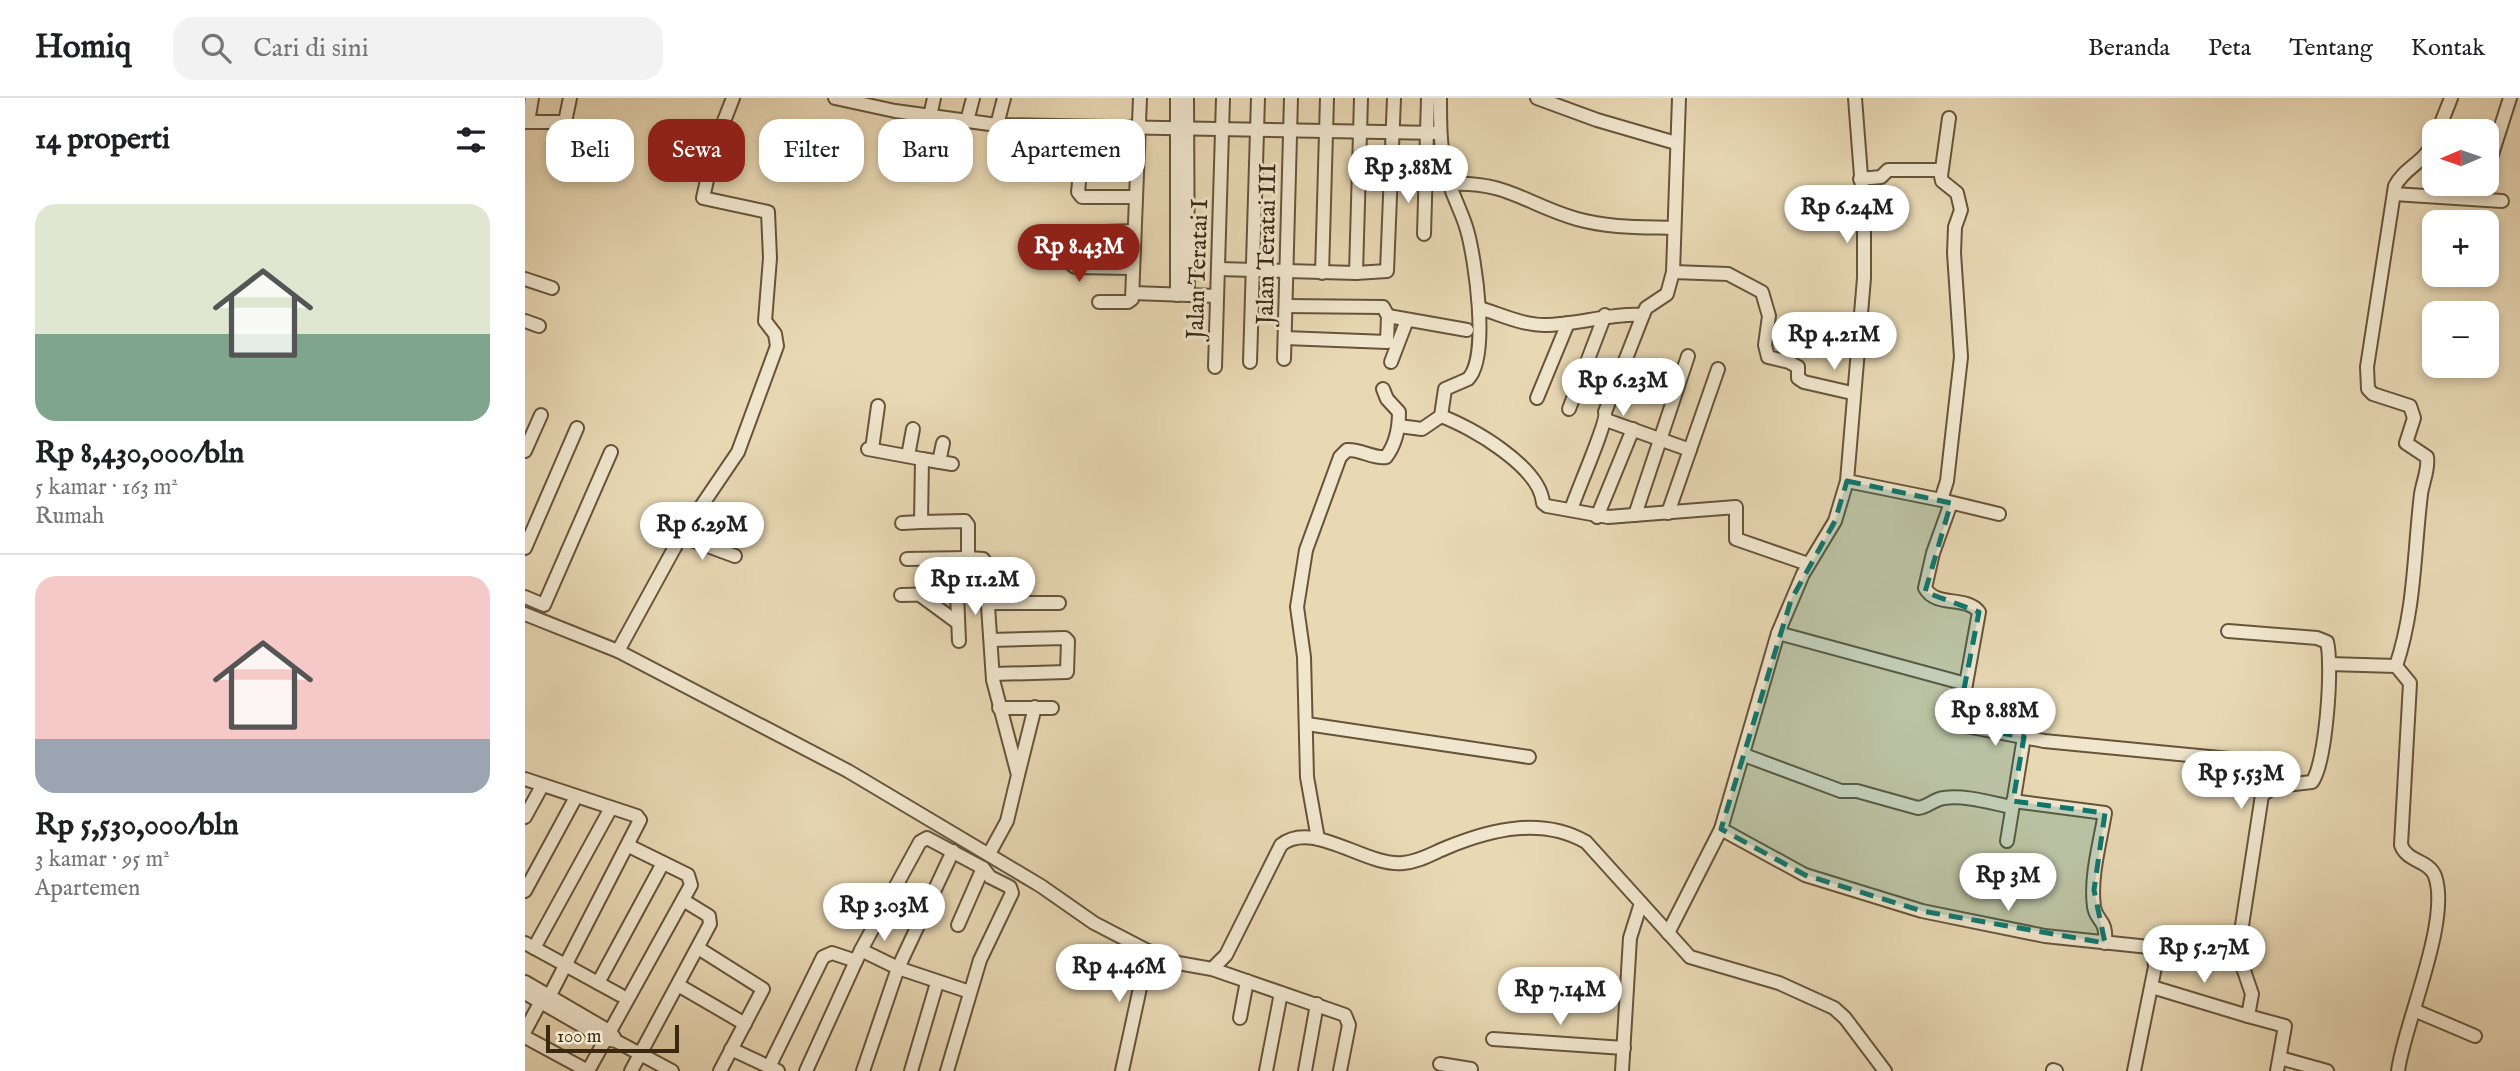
<!DOCTYPE html>
<html lang="id">
<head>
<meta charset="utf-8">
<style>
  :root { --surface:#fff; --page:#f2f2f2; --text:#202124; --muted:#757577; --line:#e0e0e0; --accent:#8f2418 }
  body { margin:0; font-family:"IM FELL English",serif; background:var(--page); color:var(--text); height:100vh; display:flex; flex-direction:column; font-size:26px; white-space:nowrap }
  * { box-sizing:border-box; margin:0 }
  p { font-size:23px; color:var(--muted) }
  .icon { flex:none; width:38px; height:38px; fill:none; stroke:currentColor; stroke-width:2; stroke-linecap:round; stroke-linejoin:round }
  .map { position:relative; flex:1; overflow:hidden }
  .details { display:flex; flex-direction:column; background:var(--surface); width:525px }
  .details>* { flex:none }
  .hud { position:absolute; left:21px; top:21px; width:665px; height:63px; display:flex; gap:14px }
  .needle { width:46px; rotate:268deg }
  .fabs { position:absolute; left:1897px; top:21px; display:grid; gap:14px }
  .fabs a { display:grid; place-items:center; width:77px; height:77px; border-radius:14px; background:var(--surface); box-shadow:0 4px 10px #0003; font-size:35px }
  .scale { position:absolute; left:21px; bottom:18px; width:133px; box-sizing:border-box; padding-left:7px; border:4px solid #3a2811; border-top:0; font-size:19px; line-height:24px; white-space:nowrap; color:#3a2811; -webkit-text-stroke:5px #f0e6ce; paint-order:stroke }
  .price { position:absolute; translate:-50% -60px; padding:0 16px; border-radius:24px; background:#fff; color:#222; font-size:23px; line-height:46px; filter:drop-shadow(0 2px 4px #0008) }
  .price::after { content:''; position:absolute; left:50%; top:42px; width:21px; height:16px; margin-left:-10px; background:inherit; clip-path:polygon(0 0,100% 0,50% 100%) }
  .price.active { background:var(--accent); color:#fff }
  ul { padding:0; list-style:none }
  li { display:grid; align-content:center; gap:14px; height:371px; padding:0 35px }
  li+li { border-top:2px solid var(--line) }
  li span { display:grid; place-items:center; height:217px; border-radius:21px; color:#555 }
  li>.icon { margin-inline-start:auto }
  span .icon { width:126px; height:126px; fill:#fffc; stroke-width:1 }
  li b { font-size:30px }
  h2 { display:flex; justify-content:space-between; align-items:center; height:84px; padding:0 35px; font-size:30px }
  .pill { padding:0 24px; border-radius:21px; background:var(--surface); box-shadow:0 4px 10px #0003; font-size:24px; line-height:63px }
  .pill.active { background:var(--accent); color:#fff }
  header { display:flex; align-items:center; gap:42px; box-sizing:border-box; height:98px; padding:0 35px; background:var(--surface); border-bottom:2px solid var(--line) }
  header strong { font-size:33px }
  nav { display:flex; gap:38px; margin-inline-start:auto; font-size:24px }
  .search { width:490px; height:63px; background:var(--page); display:flex; align-items:center; gap:18px; box-sizing:border-box; padding:0 24px; border-radius:21px; color:var(--muted); font-size:26px }
  main { display:flex; flex:1; min-height:0 }
  .map>svg:first-child { display:block }
  .lines { fill:none; stroke-linecap:round; stroke-linejoin:round }
  .minor-casing { stroke:#66543a; stroke-width:16 }
  .minor { stroke:#f0e6ce; stroke-width:12 }
  .marked { fill:#0f766e; fill-opacity:0.2; stroke:#0f766e; stroke-width:5; stroke-dasharray:14 9; stroke-linejoin:round }
  .labels { text-anchor:middle; stroke-width:6; stroke-linejoin:round; paint-order:stroke }
  .street-label { font-size:24px; fill:#3a2811; stroke:#f0e6ce }
</style>
</head>
<body>
<header>
<strong>Homiq</strong>
<div class="search"><svg class="icon" aria-label="search" viewBox="0 0 24 24"><circle cx="10" cy="10" r="6"/><path d="M15 15l6 6"/></svg>Cari di sini</div>
<nav><a>Beranda</a><a>Peta</a><a>Tentang</a><a>Kontak</a></nav>
</header>
<main>
<section class="details">
<h2>14 properti<svg class="icon" aria-label="filters" viewBox="0 0 24 24"><path d="M4 7h16M4 17h16"/><circle cx="9" cy="7" r="2"/><circle cx="15" cy="17" r="2"/></svg></h2>
<ul>
<li><span style="background:linear-gradient(#dfe7d0 60%,#7fa58c 0)"><svg class="icon" aria-label="home" viewBox="0 0 24 24"><path d="M3 11l9-7 9 7M6 9v11h12V9"/></svg></span><div><b>Rp 8,430,000/bln</b><p>5 kamar · 163 m²</p><p>Rumah</p></div></li>
<li><span style="background:linear-gradient(#f6c9c9 75%,#9aa5b1 0)"><svg class="icon" aria-label="home" viewBox="0 0 24 24"><path d="M3 11l9-7 9 7M6 9v11h12V9"/></svg></span><div><b>Rp 5,530,000/bln</b><p>3 kamar · 95 m²</p><p>Apartemen</p></div></li>
</ul>
</section>
<div class="map">
<svg width="1995" height="973" viewBox="0 0 1995 973">
  <rect width="100%" height="100%" fill="#e8d8b4"/>
  <filter id="stains"><feTurbulence type="fractalNoise" baseFrequency=".00286" numOctaves="4"/><feColorMatrix values="0 0 0 0 .2 0 0 0 0 .09 0 0 0 0 .02 0 0 0 .5 -.17"/></filter>
  <radialGradient id="worn" r=".72"><stop offset=".6" stop-color="#630" stop-opacity="0"/><stop offset="1" stop-color="#630" stop-opacity=".3"/></radialGradient>
  <g class="lines">
    <!-- minor casing -->
    <g class="minor-casing">
      <g id="minor">
        <polyline points="310,0 370,13 472,27 914,35"/>
        <polyline points="662,0 663,197"/>
        <polyline points="1012,0 1072,22 1151,45"/>
        <polyline points="405,18 409,0"/>
        <polyline points="442,23 448,0"/>
        <polyline points="0,24 40,24 45,0"/>
        <polyline points="3,24 7,0"/>
        <polyline points="472,27 479,0"/>
        <polyline points="1913,33 1926,0"/>
        <polyline points="1962,72 1985,0"/>
        <polyline points="1335,81 1356,79 1363,72 1416,72"/>
        <path d="M 924,86 C 983,83 1000,106 1052,121 C 1084,130 1117,129 1149,130"/>
        <polyline points="1869,96 1977,103"/>
        <polyline points="611,99 557,99 553,94 556,65 612,64"/>
        <polyline points="1952,101 1957,86"/>
        <polyline points="899,136 903,0"/>
        <polyline points="608,170 550,169 544,164 549,135 609,133"/>
        <polyline points="693,171 831,175 862,173 869,0"/>
        <polyline points="1148,174 1203,176 1237,194 1244,218 1240,247 1243,259 1264,264 1273,269 1273,280 1279,284 1327,295"/>
        <polyline points="797,175 802,0"/>
        <polyline points="831,175 836,0"/>
        <polyline points="0,181 27,190"/>
        <polyline points="608,195 691,198"/>
        <polyline points="652,197 652,0"/>
        <polyline points="574,204 603,204 607,201 615,0"/>
        <path d="M 954,210 C 975,216 997,227 1019,227 C 1053,227 1084,215 1118,217 L 1121,210 L 1142,196 L 1148,174 L 1154,0"/>
        <polyline points="863,218 942,232"/>
        <polyline points="0,223 14,228"/>
        <polyline points="760,240 862,244 863,218 858,209 761,208"/>
        <polyline points="759,261 766,0"/>
        <polyline points="725,264 733,0"/>
        <polyline points="866,264 882,222"/>
        <polyline points="690,269 698,0"/>
        <polyline points="1012,300 1043,225"/>
        <polyline points="1044,311 1080,217"/>
        <path d="M 916,318 C 948,330 1015,369 1018,405 L 1022,408 L 1083,419 L 1211,409 L 1211,441 L 1283,466"/>
        <polyline points="1081,322 1165,352"/>
        <path d="M 874,328 L 897,331 L 916,318 L 920,291 L 943,281 C 965,259 950,160 942,132 C 936,111 924,92 920,70 C 915,47 915,24 915,0"/>
        <polyline points="343,351 397,361 396,424 440,423 443,427 443,460 458,461 460,464 468,582 493,677 482,723 464,756"/>
        <polyline points="347,351 353,308"/>
        <polyline points="0,353 16,317"/>
        <polyline points="383,358 388,331"/>
        <polyline points="397,361 427,366"/>
        <polyline points="414,364 418,345"/>
        <polyline points="1322,383 1416,402 1422,383 1436,259 1429,155 1430,129 1436,112 1432,95 1417,83 1416,78 1424,20"/>
        <polyline points="1420,403 1474,416"/>
        <path d="M 1426,405 L 1408,455 L 1400,490 C 1411,510 1441,497 1454,514 L 1441,586"/>
        <path d="M 1046,412 C 1051,395 1083,324 1080,314 L 1118,217"/>
        <polyline points="1143,415 1193,271"/>
        <polyline points="1110,417 1163,258"/>
        <polyline points="1072,419 1108,331"/>
        <polyline points="377,425 396,424"/>
        <polyline points="156,438 210,458"/>
        <polyline points="0,450 52,330"/>
        <polyline points="382,461 443,460"/>
        <polyline points="432,496 434,543"/>
        <polyline points="376,497 464,495"/>
        <polyline points="395,497 433,525"/>
        <polyline points="0,499 19,507 86,354"/>
        <polyline points="465,505 534,505"/>
        <path d="M 0,516 L 93,553 L 323,673 L 516,788 L 569,825 L 623,853 L 653,865 L 687,871 L 701,857 L 756,747 C 788,721 841,769 878,765 C 894,764 908,755 923,749 C 967,731 1017,719 1061,744 L 1165,859 L 1254,885 L 1309,910 L 1320,920 L 1360,973"/>
        <path d="M 1703,533 L 1792,540 L 1802,544 C 1808,567 1801,666 1787,684 L 1751,688 L 1737,697 L 1716,834 L 1715,861 L 1727,896 L 1723,918 L 1760,928 L 1752,973"/>
        <polyline points="1253,535 1441,586 1434,620 1441,628 1519,643 1736,664 1742,673 1742,691"/>
        <polyline points="466,542 540,540 543,543 542,574 468,576"/>
        <polyline points="93,553 156,438 213,354 252,248 250,236 240,223 245,160 243,114 178,100 190,46 208,0"/>
        <path d="M 1804,566 L 1871,568 L 1885,585 L 1876,747 C 1882,764 1904,762 1910,778 C 1926,823 1879,926 1873,973"/>
        <path d="M 1871,568 C 1890,512 1889,454 1896,396 C 1898,383 1904,371 1902,359 L 1881,345 L 1889,320 L 1885,308 L 1848,296 L 1843,291 L 1842,269 L 1870,88 C 1879,70 1899,65 1909,44"/>
        <polyline points="474,610 527,610"/>
        <polyline points="782,626 1004,659"/>
        <path d="M 1219,657 L 1316,693 L 1332,693 L 1393,710 C 1403,709 1409,701 1419,700 C 1441,697 1466,705 1487,709"/>
        <polyline points="493,677 510,609"/>
        <polyline points="0,681 112,718 115,722 25,897"/>
        <path d="M 1488,703 L 1580,715 C 1575,745 1565,779 1569,809 C 1572,825 1582,820 1580,845"/>
        <polyline points="0,719 17,688"/>
        <polyline points="1196,731 1280,777 1397,813 1520,838 1624,849 1629,856 1630,869 1609,973"/>
        <path d="M 793,741 L 782,679 L 779,559 L 772,509 L 781,452 L 815,359 L 822,352 C 836,351 848,361 861,359 C 871,346 874,330 874,314 L 862,301 L 858,291"/>
        <polyline points="1482,743 1499,639"/>
        <polyline points="0,793 51,699"/>
        <polyline points="433,827 458,770"/>
        <polyline points="1143,835 1196,731 1253,535 1278,476 1310,423 1322,383 1339,180 1339,117 1330,0"/>
        <polyline points="0,845 95,897"/>
        <polyline points="9,850 86,710"/>
        <polyline points="173,850 238,891 195,973"/>
        <polyline points="336,852 373,870 445,894"/>
        <polyline points="687,871 820,917 824,927 815,973"/>
        <polyline points="0,884 84,933 89,939"/>
        <polyline points="73,885 138,765"/>
        <polyline points="153,887 220,926"/>
        <polyline points="1627,889 1723,918"/>
        <polyline points="0,895 80,941 91,943 147,973"/>
        <polyline points="1891,913 1950,938"/>
        <polyline points="715,920 722,883"/>
        <polyline points="0,933 16,903"/>
        <polyline points="0,939 63,973"/>
        <polyline points="968,941 1099,950"/>
        <polyline points="206,951 253,973"/>
        <polyline points="1755,960 1802,973"/>
        <polyline points="915,966 946,971"/>
        <polyline points="244,969 298,859 307,855 331,863"/>
        <polyline points="1528,972 1531,973"/>
        <polyline points="63,973 166,787 163,777 104,748"/>
        <polyline points="106,973 185,826 184,818 158,802"/>
        <polyline points="281,973 336,852 395,744 402,740 458,770 465,779 485,789 487,795 455,862 422,973"/>
        <polyline points="338,973 373,870 428,753"/>
        <polyline points="386,973 412,885"/>
        <polyline points="597,973 623,853"/>
        <polyline points="741,973 756,895"/>
        <polyline points="780,973 792,906"/>
        <polyline points="1097,973 1105,840 1116,805"/>
      </g>
    </g>
    <!-- minor -->
    <use href="#minor" class="minor"/>
  </g>
  <!-- marked area -->
  <path class="marked" d="M 1322,383 L 1426,405 L 1400,494 L 1454,514 L 1432,627 L 1499,639 L 1488,703 L 1580,715 L 1569,792 L 1580,845 L 1397,813 L 1280,777 L 1196,731 L 1266,502 L 1310,423 Z"/>
  <g class="labels">
    <!-- street labels -->
    <g class="street-label">
      <text transform="translate(741 146) rotate(-89)" y="8">Jalan Teratai III</text>
      <text transform="translate(672 171) rotate(-88)" y="8">Jalan Teratai I</text>
    </g>
  </g>
  <rect width="100%" height="100%" filter="url(#stains)"/>
  <rect width="100%" height="100%" fill="url(#worn)"/>
</svg>
<div class="fabs">
<a><svg class="needle" viewBox="-14 -14 28 28"><path d="M0-13l5 13h-10z" fill="#e53935"/><path d="M0 13l5-13h-10z" fill="#757577"/></svg></a>
<a>+</a>
<a>−</a>
</div>
<div class="scale">100 m</div>
<b class="price" style="left:883px;top:107px">Rp 3.88M</b>
<b class="price" style="left:1322px;top:147px">Rp 6.24M</b>
<b class="price active" style="left:554px;top:186px">Rp 8.43M</b>
<b class="price" style="left:1309px;top:274px">Rp 4.21M</b>
<b class="price" style="left:1098px;top:320px">Rp 6.23M</b>
<b class="price" style="left:177px;top:464px">Rp 6.29M</b>
<b class="price" style="left:450px;top:519px">Rp 11.2M</b>
<b class="price" style="left:1470px;top:650px">Rp 8.88M</b>
<b class="price" style="left:1716px;top:713px">Rp 5.53M</b>
<b class="price" style="left:1483px;top:815px">Rp 3M</b>
<b class="price" style="left:359px;top:845px">Rp 3.03M</b>
<b class="price" style="left:1679px;top:887px">Rp 5.27M</b>
<b class="price" style="left:594px;top:906px">Rp 4.46M</b>
<b class="price" style="left:1035px;top:929px">Rp 7.14M</b>
<div class="hud">
<a class="pill">Beli</a>
<a class="pill active">Sewa</a>
<a class="pill">Filter</a>
<a class="pill">Baru</a>
<a class="pill">Apartemen</a>
</div>
</div>
</main>
</body>
</html>
